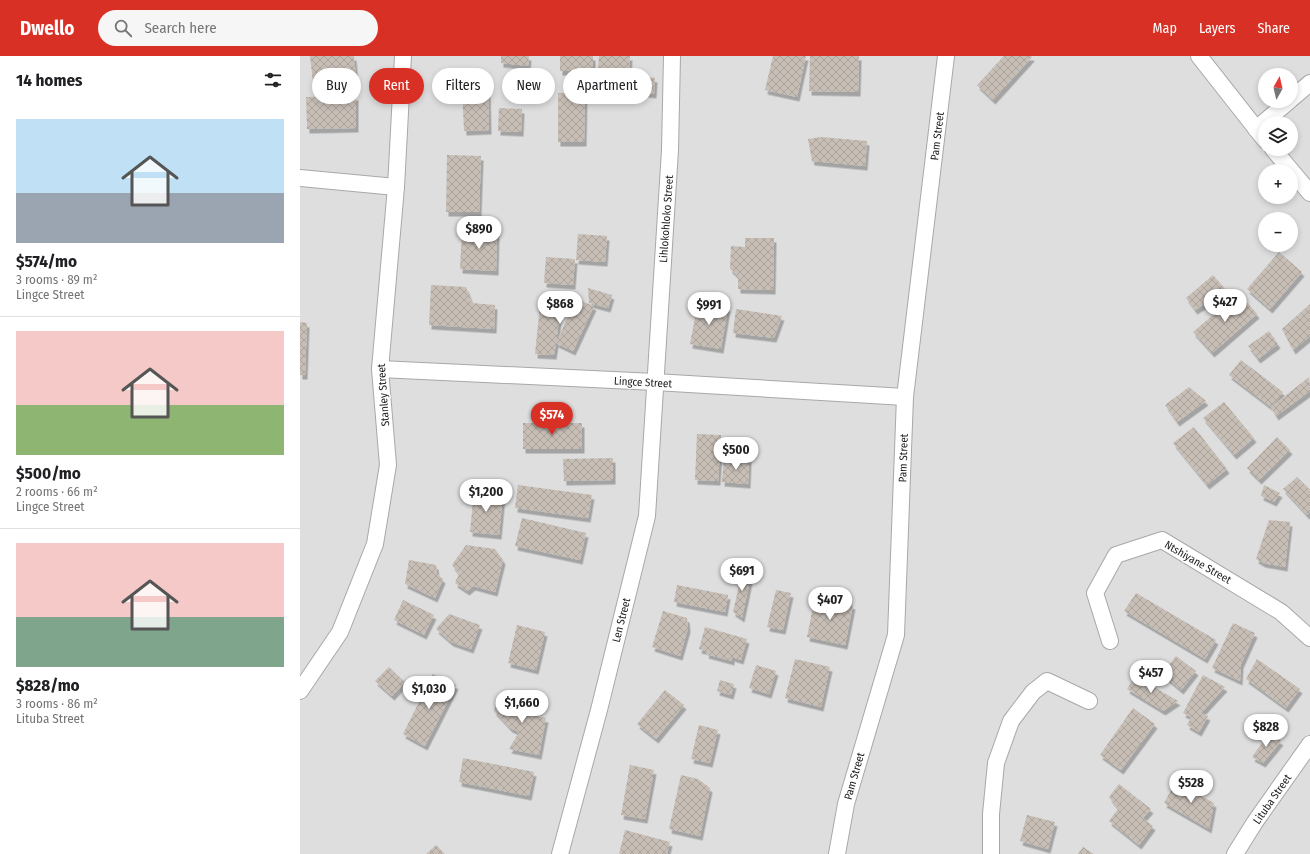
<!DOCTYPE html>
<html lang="en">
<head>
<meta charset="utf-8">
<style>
  :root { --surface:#fff; --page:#f6f6f6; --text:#202124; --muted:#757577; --line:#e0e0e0; --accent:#d93025 }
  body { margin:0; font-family:"Fira Sans Condensed",sans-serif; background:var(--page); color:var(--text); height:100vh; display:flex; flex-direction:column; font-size:15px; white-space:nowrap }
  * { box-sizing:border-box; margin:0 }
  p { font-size:13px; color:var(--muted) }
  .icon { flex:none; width:22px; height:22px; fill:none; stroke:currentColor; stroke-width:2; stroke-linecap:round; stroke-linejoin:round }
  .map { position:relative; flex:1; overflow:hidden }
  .panel { display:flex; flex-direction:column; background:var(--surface); width:300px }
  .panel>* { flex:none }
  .guide { position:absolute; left:12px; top:12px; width:380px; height:36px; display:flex; gap:8px }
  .needle { width:26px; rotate:8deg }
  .fabs { position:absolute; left:958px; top:12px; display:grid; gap:8px }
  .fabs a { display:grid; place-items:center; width:40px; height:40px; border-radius:50%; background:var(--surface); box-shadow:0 2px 6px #0003; font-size:20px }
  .price { position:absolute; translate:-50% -34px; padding:0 9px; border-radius:14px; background:#fff; color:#222; font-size:13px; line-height:26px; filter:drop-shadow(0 1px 2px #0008) }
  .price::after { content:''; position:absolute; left:50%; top:24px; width:12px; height:9px; margin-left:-6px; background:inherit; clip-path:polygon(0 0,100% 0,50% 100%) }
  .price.active { background:var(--accent); color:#fff }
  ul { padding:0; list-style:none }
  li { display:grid; align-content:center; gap:8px; height:212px; padding:0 16px }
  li+li { border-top:1px solid var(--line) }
  li span { display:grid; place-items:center; height:124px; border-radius:0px; color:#555 }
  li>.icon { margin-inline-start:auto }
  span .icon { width:72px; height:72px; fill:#fffc; stroke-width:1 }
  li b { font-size:17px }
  h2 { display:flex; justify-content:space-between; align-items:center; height:48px; padding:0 16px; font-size:17px }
  .pill { padding:0 14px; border-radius:18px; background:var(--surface); box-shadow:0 2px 6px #0003; font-size:14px; line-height:36px }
  .pill.active { background:var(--accent); color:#fff }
  header { display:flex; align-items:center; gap:24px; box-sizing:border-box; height:56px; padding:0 20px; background:var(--accent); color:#fff }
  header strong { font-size:19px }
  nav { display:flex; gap:22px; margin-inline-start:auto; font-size:14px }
  .search { width:280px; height:36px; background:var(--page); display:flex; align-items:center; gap:10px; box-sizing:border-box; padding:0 14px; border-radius:22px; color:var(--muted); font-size:15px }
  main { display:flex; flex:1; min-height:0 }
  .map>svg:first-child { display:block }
  .residential { fill:#dfdede; fill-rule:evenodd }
  .building { fill:url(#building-cross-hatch); filter:url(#shadow) }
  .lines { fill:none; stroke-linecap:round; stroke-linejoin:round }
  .street-casing { stroke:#a8a8a8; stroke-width:18 }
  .street { stroke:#fff; stroke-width:16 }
  .labels { text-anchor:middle; stroke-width:3; stroke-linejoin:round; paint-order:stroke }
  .street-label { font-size:11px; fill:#212121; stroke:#fff }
</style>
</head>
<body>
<header>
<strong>Dwello</strong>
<div class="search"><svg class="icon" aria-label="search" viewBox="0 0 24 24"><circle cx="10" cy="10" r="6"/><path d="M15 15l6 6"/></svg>Search here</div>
<nav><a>Map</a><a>Layers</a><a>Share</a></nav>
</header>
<main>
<section class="panel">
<h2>14 homes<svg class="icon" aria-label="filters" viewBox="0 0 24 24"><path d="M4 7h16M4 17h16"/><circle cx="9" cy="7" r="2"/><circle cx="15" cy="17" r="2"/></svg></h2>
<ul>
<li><span style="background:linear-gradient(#bfe0f5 60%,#9aa5b1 0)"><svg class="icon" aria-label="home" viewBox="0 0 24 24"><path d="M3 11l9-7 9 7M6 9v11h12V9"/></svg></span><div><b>$574/mo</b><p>3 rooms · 89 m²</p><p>Lingce Street</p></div></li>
<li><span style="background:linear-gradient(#f6c9c9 60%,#8fb573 0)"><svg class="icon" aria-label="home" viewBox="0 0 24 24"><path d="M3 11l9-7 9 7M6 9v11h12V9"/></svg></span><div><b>$500/mo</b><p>2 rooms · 66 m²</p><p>Lingce Street</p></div></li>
<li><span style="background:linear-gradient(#f6c9c9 60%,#7fa58c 0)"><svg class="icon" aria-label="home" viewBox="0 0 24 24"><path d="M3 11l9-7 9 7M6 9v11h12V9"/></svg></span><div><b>$828/mo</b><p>3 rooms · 86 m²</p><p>Lituba Street</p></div></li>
</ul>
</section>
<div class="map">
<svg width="1010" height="798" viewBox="0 0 1010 798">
  <defs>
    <pattern id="building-cross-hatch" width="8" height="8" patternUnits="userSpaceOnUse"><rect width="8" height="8" fill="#c7beb6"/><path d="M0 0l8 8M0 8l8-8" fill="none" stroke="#aba39c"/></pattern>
    <filter id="shadow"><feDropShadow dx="2.5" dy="4.5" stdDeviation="0" flood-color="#0004"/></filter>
  </defs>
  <rect width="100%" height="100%" fill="#f2efe7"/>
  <!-- residential -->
  <path class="residential" d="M 0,0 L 1010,0 L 1010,798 L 0,798 ZM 965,19 L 991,19 L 991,45 L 965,45 ZM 965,67 L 991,67 L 991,93 L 965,93 ZM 965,115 L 991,115 L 991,141 L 965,141 ZM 965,163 L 991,163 L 991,189 L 965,189 Z"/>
  <!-- building -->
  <g class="building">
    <polygon points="10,0 54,0 56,23 13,27"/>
    <polygon points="201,0 229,0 228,10 201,7"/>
    <polygon points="260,0 293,0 293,25 272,25 272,15 260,15"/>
    <polygon points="299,0 330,0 328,30 302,28 304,24 297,24"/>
    <polygon points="473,0 506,0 497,41 465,34"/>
    <polygon points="510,0 559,0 558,36 509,35"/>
    <polygon points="704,0 731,0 732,1 693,44 677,29"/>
    <polygon points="339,20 355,22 354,38 338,36"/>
    <polygon points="188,32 189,74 164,75 162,33"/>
    <polygon points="258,37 285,37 284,86 258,86"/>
    <polygon points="56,40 56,72 7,73 6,41"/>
    <polygon points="199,52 222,53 221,76 198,75"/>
    <polygon points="521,81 567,85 565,110 512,105 508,83"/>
    <polygon points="147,99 181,100 179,156 146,156"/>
    <polygon points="162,174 197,175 196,215 160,213"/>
    <polygon points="278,178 307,180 305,206 276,204"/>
    <polygon points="445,182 474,182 473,234 438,233 438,220 430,213 431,190 445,191"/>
    <polygon points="979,196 1002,216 970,253 947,233"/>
    <polygon points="246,201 275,203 273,229 244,227"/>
    <polygon points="913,219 927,235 895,254 886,242"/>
    <polygon points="131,229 166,231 172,247 195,249 194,273 129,269"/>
    <polygon points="288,232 312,239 308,252 289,247"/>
    <polygon points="939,237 957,258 912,297 893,276"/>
    <polygon points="241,239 262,240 256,287 276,243 294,250 273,295 256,287 254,299 235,298"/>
    <polygon points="398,246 428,251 421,293 390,288"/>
    <polygon points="1010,248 1010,280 993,294 982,273"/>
    <polygon points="436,253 482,260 474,282 433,277"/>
    <polygon points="0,266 7,267 5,319 0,319"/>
    <polygon points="969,275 978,288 958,303 948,290"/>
    <polygon points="941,304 983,336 971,351 929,319"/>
    <polygon points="1009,321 1010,335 976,360 971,351"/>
    <polygon points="889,331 906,345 877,366 865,349"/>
    <polygon points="924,346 954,382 934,399 903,362"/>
    <rect x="223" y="367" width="59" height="26"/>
    <polygon points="894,371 927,413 907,429 873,387"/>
    <polygon points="397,378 421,379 418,425 395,424"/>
    <polygon points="977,381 990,394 959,424 947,412"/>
    <polygon points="435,401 449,402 448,428 422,426 424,403 435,404"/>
    <polygon points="313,402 313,424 264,425 263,403"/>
    <polygon points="997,421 1010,434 1010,456 1007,459 983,433"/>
    <polygon points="218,429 292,439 288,462 215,452"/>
    <polygon points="964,429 980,437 974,446 961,440"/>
    <polygon points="174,435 203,438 199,479 170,476"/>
    <polygon points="222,462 286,477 280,504 215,490"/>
    <polygon points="969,464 990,466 985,511 963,507 956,503"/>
    <polygon points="166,489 195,493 203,504 195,536 173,530 167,535 155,527 159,518 152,509"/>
    <polygon points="109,504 136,509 137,518 143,523 135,542 105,528"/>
    <polygon points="443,512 452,514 442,562 433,556"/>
    <polygon points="377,529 428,539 425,556 374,546"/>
    <polygon points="476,534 491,537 483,574 467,571"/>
    <polygon points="836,537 916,584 905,603 824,555"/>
    <polygon points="515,541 553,549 545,589 507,581"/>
    <polygon points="103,544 134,559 124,579 94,564"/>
    <polygon points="363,555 387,562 388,572 380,600 352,591"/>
    <polygon points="149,558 180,569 171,593 151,586 136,573"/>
    <polygon points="933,567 955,577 941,608 940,625 912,612"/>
    <polygon points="217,569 245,576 236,614 208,607"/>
    <polygon points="405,571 447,583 441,604 432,601 432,605 406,598 407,595 399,593"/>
    <polygon points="876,600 896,615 881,634 862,618"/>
    <polygon points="495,603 530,611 521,651 485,642"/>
    <polygon points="957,603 1000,633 986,652 946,623"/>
    <polygon points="456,609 476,615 469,638 449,632"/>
    <polygon points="89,611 105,626 92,640 75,625"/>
    <polygon points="133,618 156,629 125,690 103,678"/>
    <polygon points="903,619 925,631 901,657 908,660 899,676 887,669 891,661 883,657"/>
    <polygon points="835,620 878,645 863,655 827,633"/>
    <polygon points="420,624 434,628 431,639 417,635"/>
    <polygon points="365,634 384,649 356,683 337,668"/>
    <polygon points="201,636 214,644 237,649 235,660 246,662 239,699 209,693 219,676 210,672 194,655"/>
    <polygon points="833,652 855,668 821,714 800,699"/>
    <polygon points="399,669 418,674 410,707 391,703"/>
    <polygon points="969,677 981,685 963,707 952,701"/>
    <polygon points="163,702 234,716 229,740 159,726"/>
    <polygon points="330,709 354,714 345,763 321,759"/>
    <polygon points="381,719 398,723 410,732 400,780 369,773"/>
    <polygon points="876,725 914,747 909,773 864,747"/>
    <polygon points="819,728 851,753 843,762 853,770 839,789 809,765 818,753 809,741"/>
    <polygon points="727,759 755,766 748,793 720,785"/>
    <polygon points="325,774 370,786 367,798 319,798"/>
    <polygon points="136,789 145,798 126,798"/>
    <polygon points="783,791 794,798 778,798"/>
  </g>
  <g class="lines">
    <!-- street casing -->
    <g class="street-casing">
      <g id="street">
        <polyline points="899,0 965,84"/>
        <polyline points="991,43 1010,27"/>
        <polyline points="956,73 989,45"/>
        <polyline points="973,93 1010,137"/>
        <polyline points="0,122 96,131"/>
        <polyline points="80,313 355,326 605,341"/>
        <polyline points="810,585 795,537 816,499 862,484 981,556 1010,582"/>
        <polyline points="0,635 40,576 75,488 88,409 80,313 96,131 103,0"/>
        <polyline points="260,798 299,654 347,460 370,94 372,0"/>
        <polyline points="537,798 546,748 596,579 605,341 646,0"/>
        <polyline points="691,798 691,758 696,707 711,665 733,636 747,625 789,645"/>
        <polyline points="935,798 955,766 1010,688"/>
      </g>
    </g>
    <!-- street -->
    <use href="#street" class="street"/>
  </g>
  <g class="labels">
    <!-- street labels -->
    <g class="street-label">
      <text transform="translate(637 80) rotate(-83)" y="4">Pam Street</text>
      <text transform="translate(366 163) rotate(-86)" y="4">Lihlokohloko Street</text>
      <text transform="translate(343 326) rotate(3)" y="4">Lingce Street</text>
      <text transform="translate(83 339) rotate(-94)" y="4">Stanley Street</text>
      <text transform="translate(603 402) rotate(-88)" y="4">Pam Street</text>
      <text transform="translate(898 506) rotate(30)" y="4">Ntshiyane Street</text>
      <text transform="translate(321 564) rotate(-76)" y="4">Len Street</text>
      <text transform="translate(554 720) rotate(-74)" y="4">Pam Street</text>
      <text transform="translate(972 743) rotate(-55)" y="4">Lituba Street</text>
    </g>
  </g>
</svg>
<div class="fabs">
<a><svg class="needle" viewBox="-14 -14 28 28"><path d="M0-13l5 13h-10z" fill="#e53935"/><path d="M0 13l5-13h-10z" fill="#757577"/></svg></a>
<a><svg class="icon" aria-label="layers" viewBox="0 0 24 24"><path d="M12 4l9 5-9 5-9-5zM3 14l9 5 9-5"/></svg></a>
<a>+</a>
<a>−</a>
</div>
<b class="price" style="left:179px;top:194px">$890</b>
<b class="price" style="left:925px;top:267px">$427</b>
<b class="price" style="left:260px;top:269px">$868</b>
<b class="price" style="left:409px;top:270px">$991</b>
<b class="price active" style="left:252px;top:380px">$574</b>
<b class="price" style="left:436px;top:415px">$500</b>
<b class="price" style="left:186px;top:457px">$1,200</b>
<b class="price" style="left:442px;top:536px">$691</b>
<b class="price" style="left:530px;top:565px">$407</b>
<b class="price" style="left:851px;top:638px">$457</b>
<b class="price" style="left:129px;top:654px">$1,030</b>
<b class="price" style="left:222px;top:668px">$1,660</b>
<b class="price" style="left:966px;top:692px">$828</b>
<b class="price" style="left:891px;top:748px">$528</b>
<div class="guide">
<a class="pill">Buy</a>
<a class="pill active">Rent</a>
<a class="pill">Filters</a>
<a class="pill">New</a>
<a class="pill">Apartment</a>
</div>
</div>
</main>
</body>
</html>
